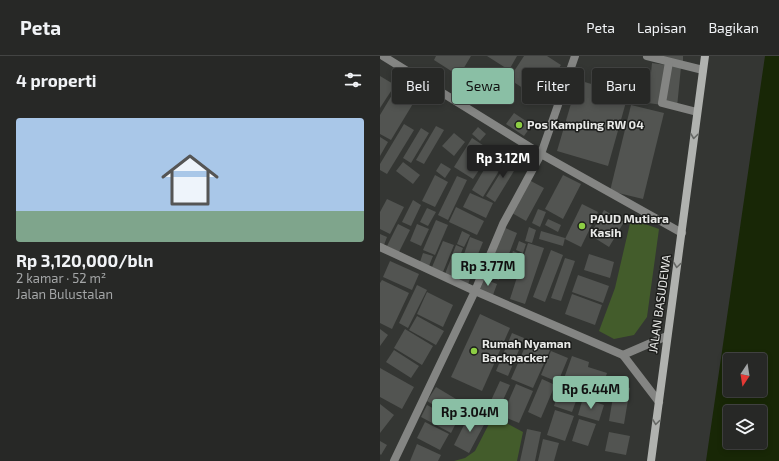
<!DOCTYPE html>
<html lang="id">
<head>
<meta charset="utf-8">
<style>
  :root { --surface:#272826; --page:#333432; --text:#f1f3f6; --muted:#a4a6a7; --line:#434443; --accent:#8abfa5 }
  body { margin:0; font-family:"Exo 2",sans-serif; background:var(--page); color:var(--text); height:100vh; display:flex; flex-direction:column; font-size:15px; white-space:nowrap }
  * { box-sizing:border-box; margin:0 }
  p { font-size:13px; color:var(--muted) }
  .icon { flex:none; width:22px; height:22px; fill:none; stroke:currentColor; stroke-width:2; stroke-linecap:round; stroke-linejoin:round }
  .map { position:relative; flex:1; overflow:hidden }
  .drawer { display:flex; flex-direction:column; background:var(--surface); width:380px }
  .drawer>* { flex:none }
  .banner { position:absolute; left:12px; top:12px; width:327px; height:36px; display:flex; gap:8px }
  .needle { width:26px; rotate:192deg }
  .buttons { position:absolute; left:343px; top:297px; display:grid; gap:8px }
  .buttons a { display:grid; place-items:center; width:44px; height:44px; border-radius:4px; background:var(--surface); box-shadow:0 2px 6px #0003,0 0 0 1px var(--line); font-size:20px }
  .price { position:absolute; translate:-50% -34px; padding:0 9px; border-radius:4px; background:var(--accent); color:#111; font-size:13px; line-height:26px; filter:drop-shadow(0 1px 2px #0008) }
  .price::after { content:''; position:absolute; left:50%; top:24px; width:12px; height:9px; margin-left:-6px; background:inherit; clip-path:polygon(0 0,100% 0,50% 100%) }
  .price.current { background:#222; color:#fff }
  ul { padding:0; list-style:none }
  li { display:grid; align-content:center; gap:8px; height:212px; padding:0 16px }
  li span { display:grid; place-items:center; height:124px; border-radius:4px; color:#555 }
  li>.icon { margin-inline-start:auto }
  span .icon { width:72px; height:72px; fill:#fffc; stroke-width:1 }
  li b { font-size:17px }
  h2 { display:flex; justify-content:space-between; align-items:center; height:48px; padding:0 16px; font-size:17px }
  .pill { padding:0 14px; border-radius:4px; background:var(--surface); box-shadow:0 2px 6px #0003,0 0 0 1px var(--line); font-size:14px; line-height:36px }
  .pill.current { background:var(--accent); color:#111 }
  header { display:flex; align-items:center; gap:24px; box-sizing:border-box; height:56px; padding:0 20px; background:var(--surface); border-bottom:1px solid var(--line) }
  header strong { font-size:19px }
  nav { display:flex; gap:22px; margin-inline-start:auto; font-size:14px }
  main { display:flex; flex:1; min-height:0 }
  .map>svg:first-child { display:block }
  .green { fill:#435c2b }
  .water { fill:#182706; fill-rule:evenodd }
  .building { fill:#525451 }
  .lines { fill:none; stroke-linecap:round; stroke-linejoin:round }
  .lane { stroke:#848583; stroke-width:8 }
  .street { stroke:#848583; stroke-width:8 }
  .secondary { stroke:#b0b2af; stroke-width:8 }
  .oneway { stroke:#666865 }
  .poi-dot { fill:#8dce44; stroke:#1c1d1b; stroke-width:1.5 }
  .labels { text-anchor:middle; stroke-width:3; stroke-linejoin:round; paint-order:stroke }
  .poi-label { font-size:12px; font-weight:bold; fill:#e9eae8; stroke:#1c1d1b; text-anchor:start }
  .street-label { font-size:12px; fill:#e9eae8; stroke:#1c1d1b }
</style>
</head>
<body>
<header>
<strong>Peta</strong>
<nav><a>Peta</a><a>Lapisan</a><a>Bagikan</a></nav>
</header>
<main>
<section class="drawer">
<h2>4 properti<svg class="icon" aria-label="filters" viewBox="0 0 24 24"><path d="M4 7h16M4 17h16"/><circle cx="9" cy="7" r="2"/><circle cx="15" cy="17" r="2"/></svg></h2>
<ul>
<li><span style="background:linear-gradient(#a9c7e8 75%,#7fa58c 0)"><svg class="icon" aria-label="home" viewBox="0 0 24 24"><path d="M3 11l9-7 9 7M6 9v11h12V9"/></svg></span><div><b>Rp 3,120,000/bln</b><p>2 kamar · 52 m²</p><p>Jalan Bulustalan</p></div></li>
</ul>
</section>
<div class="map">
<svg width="399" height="405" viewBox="0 0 399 405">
  <rect width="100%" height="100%" fill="#343633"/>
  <!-- green -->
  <g class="green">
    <polygon points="251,163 279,173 267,261 254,279 234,283 219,275 235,232"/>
    <polygon points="112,362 119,363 143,376 137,405 74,405 85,402 95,395"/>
  </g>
  <!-- water -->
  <path class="water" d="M 385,0 L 399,0 L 399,405 L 326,405 ZM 350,304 L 380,304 L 380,334 L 350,334 ZM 350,356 L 380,356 L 380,386 L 350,386 Z"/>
  <!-- building -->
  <g class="building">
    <polygon points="56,0 91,0 79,20 54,4"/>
    <polygon points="107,0 137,0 129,14"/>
    <polygon points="144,0 167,0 181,9 158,42 129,23"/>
    <polygon points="284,0 303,0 303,6 283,3"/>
    <polygon points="272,7 301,11 297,51 268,47"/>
    <polygon points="0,20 15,29 0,52"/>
    <polygon points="198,24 248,39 228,110 177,95"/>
    <polygon points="15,34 34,46 11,84 0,78 0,59"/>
    <polygon points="251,49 284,57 263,143 230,135"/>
    <polygon points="134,57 152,69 144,80 126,68"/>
    <polygon points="24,68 34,74 7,118 0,114 0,108"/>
    <polygon points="56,70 64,74 44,108 36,104"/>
    <polygon points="98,71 106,78 100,85 92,78"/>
    <polygon points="41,72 49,77 31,107 23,102"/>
    <polygon points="74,77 85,86 74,100 62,90"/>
    <polygon points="0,81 8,86 0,100"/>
    <polygon points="92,82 112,95 93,123 74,111"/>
    <polygon points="118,90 130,97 103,141 92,134"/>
    <polygon points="131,100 140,105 115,146 106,140"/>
    <polygon points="23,106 40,119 33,128 16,115"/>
    <polygon points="61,107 71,113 65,122 56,115"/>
    <polygon points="55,119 68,126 55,151 42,145"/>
    <polygon points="183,119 201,128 183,163 165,153"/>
    <polygon points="77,120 87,124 68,164 58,159"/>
    <polygon points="149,124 164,132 146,165 132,157"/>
    <polygon points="90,137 113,147 106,162 83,151"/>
    <polygon points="7,143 24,151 10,178 0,173 0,156"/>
    <polygon points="33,144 41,149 31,170 22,166"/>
    <polygon points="202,148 218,156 201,191 185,183"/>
    <polygon points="76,151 104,165 97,179 69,166"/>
    <polygon points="47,152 56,156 48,170 40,166"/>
    <polygon points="158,153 166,156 160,171 152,167"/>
    <polygon points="224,154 244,166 229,191 210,179"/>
    <polygon points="168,163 181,169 178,176 165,169"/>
    <polygon points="56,164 68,169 55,199 43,194"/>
    <polygon points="18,168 30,174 19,196 7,190"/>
    <polygon points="37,168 49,173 41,190 30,185"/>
    <polygon points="123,171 137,177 119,224 105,219"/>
    <polygon points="149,171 156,174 152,187 145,185"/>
    <polygon points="82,175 90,179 84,191 77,188"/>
    <polygon points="161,175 185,182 183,190 159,183"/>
    <polygon points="0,178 7,181 4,189 0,188"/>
    <polygon points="90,181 103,186 96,203 84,198"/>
    <polygon points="63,185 74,189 63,216 52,211"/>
    <polygon points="139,185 146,188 143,197 136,194"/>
    <polygon points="148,187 164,192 145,248 130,243"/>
    <polygon points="76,189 83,192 72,221 65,218"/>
    <polygon points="171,194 183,199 165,246 153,241"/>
    <polygon points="133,195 143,199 137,213 128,209"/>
    <polygon points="43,197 53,200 49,210 40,206"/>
    <polygon points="209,198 234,206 230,222 204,214"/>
    <polygon points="83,201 97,206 88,228 74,223"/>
    <polygon points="185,202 195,205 181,245 171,242"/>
    <polygon points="10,205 39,218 32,234 3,221"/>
    <polygon points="198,219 229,230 223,247 192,236"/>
    <polygon points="104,223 117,228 113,239 100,234"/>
    <polygon points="2,224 29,237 12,273 0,267 0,227"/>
    <polygon points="37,229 47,234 28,272 19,267"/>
    <polygon points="47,236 73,249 63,271 37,258"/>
    <polygon points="192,238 222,249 215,269 185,258"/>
    <polygon points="100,258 130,272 102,335 71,321"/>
    <polygon points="37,260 64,275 56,289 29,274"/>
    <polygon points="0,273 8,279 0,290"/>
    <polygon points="25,273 53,290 42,309 14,292"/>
    <polygon points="132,277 144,282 128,320 116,315"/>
    <polygon points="148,284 170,294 153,332 131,323"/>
    <polygon points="14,294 39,310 31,322 6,306"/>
    <polygon points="171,295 188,302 178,326 161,319"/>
    <polygon points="192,300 209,306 208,311 227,317 219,341 182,328"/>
    <polygon points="0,312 34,331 22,353 0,341"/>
    <polygon points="162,323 175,329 161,362 148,356"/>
    <polygon points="120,325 130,329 118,355 108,351"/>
    <polygon points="136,328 153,335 139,367 122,360"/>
    <polygon points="235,329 250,332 244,368 229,365"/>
    <polygon points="56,331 86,349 77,363 47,345"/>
    <polygon points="180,331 199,337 192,356 174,350"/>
    <polygon points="203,342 224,349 219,365 198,359"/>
    <polygon points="0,348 14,359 0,377"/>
    <polygon points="47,349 77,365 71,377 41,361"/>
    <polygon points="175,354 194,360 185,385 167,379"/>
    <polygon points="90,357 106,365 89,397 74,389"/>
    <polygon points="199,363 216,368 208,390 192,385"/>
    <polygon points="45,366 69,378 60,394 37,382"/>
    <polygon points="147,373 161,376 155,405 140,405"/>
    <polygon points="229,376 250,380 246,399 225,395"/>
    <polygon points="163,383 179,387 174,405 158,405"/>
    <polygon points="0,385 7,389 1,399 0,398"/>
    <polygon points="37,388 61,399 58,405 30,405"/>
  </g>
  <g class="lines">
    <!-- lane -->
    <g class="lane">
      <polyline points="267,0 323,14"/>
      <polyline points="289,6 282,47 317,56"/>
    </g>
    <!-- street -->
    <g class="street">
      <polyline points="3,0 161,98 302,177"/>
      <polyline points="0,191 95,235 243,299 279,346"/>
      <polyline points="243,299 287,280"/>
      <polyline points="14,405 95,235 123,168 161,98 195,0"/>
    </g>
    <!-- secondary -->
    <polyline class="secondary" points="271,405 325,0"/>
  </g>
  <!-- one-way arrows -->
  <defs><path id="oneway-chevron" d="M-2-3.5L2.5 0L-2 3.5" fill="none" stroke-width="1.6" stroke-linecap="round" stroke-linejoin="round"/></defs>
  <g class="oneway">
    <use href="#oneway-chevron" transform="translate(314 80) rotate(97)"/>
    <use href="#oneway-chevron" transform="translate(297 209) rotate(98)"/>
    <use href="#oneway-chevron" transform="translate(276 366) rotate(98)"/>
  </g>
  <!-- markers -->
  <g class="poi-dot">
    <circle cx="139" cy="69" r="4"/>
    <circle cx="202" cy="170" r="4"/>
    <circle cx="94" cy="295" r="4"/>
  </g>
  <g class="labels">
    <!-- poi labels -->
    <g class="poi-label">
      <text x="147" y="73">Pos Kampling RW 04</text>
      <text x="210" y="167">PAUD Mutiara<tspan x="210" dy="14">Kasih</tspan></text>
      <text x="102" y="292">Rumah Nyaman<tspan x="102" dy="14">Backpacker</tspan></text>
    </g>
    <!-- street labels -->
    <g class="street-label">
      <text transform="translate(280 248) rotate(-82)" y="4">JALAN BASUDEWA</text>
    </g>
  </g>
</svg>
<div class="buttons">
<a><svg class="needle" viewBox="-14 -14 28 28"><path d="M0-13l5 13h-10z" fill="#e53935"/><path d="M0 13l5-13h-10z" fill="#a4a6a7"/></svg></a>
<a><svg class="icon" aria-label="layers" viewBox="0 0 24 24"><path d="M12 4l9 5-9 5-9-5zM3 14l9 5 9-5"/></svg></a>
</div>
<b class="price current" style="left:123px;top:123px">Rp 3.12M</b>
<b class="price" style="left:108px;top:231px">Rp 3.77M</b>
<b class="price" style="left:211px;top:354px">Rp 6.44M</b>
<b class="price" style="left:90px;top:377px">Rp 3.04M</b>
<div class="banner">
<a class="pill">Beli</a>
<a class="pill current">Sewa</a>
<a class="pill">Filter</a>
<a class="pill">Baru</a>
</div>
</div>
</main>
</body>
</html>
